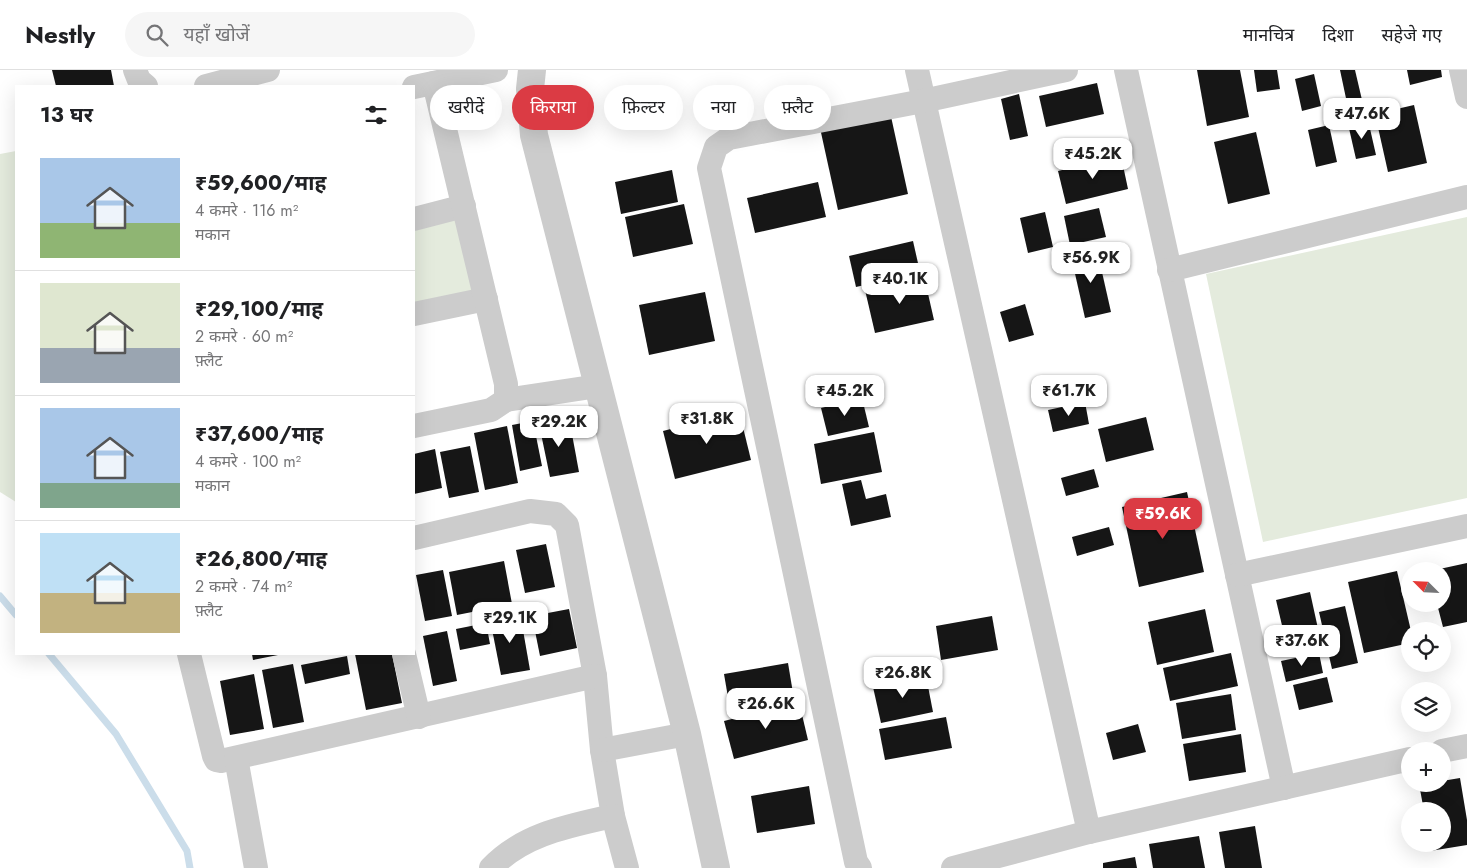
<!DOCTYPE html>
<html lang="hi">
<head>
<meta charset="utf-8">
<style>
  :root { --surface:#fff; --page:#f6f6f6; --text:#202124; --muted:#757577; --line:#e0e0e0; --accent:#db3b44 }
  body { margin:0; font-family:Jost,"Noto Sans Devanagari",sans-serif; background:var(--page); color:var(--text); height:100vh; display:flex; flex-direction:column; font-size:19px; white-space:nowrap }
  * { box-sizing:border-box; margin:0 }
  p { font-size:16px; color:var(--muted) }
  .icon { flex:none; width:28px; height:28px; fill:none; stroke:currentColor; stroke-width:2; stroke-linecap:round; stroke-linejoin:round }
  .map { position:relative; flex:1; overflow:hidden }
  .details { position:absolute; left:15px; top:15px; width:400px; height:570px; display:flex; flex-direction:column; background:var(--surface); border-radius:0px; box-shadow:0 5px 20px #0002 }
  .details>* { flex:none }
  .top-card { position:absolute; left:430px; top:15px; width:475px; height:45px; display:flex; gap:10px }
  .needle { width:32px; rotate:294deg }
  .tools { position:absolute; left:1401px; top:492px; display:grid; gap:10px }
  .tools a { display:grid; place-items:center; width:50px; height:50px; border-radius:50%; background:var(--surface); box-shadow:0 5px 20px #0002; font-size:25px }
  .price { position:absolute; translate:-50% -42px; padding:0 11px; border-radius:10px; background:#fff; color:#222; font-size:16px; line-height:32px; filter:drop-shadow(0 1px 2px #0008) }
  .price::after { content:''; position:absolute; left:50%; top:30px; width:15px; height:11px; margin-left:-8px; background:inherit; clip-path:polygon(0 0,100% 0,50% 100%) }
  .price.on { background:var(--accent); color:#fff }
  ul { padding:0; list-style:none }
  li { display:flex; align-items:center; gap:15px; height:125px; padding:0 25px }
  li+li { border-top:1px solid var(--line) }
  li span { display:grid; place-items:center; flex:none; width:140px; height:100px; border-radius:0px; color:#555 }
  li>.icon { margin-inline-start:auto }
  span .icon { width:60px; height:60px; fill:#fffc; stroke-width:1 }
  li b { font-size:21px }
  h2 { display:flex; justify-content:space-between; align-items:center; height:60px; padding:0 25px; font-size:21px }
  .pill { padding:0 18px; border-radius:22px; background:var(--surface); box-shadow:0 5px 20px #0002; font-size:18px; line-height:45px }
  .pill.on { background:var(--accent); color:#fff }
  header { display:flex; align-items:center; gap:30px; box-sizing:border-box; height:70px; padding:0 25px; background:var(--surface); border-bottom:1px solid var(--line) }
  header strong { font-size:24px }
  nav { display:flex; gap:28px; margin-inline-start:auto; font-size:18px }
  .search { width:350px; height:45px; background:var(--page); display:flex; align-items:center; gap:12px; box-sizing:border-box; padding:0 18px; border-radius:28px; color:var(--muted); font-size:19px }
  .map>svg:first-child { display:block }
  .green { fill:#e4ebdd }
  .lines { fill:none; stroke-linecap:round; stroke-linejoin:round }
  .stream { stroke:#cbddea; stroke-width:7 }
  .building { fill:#161616 }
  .minor { stroke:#ccc; stroke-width:24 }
  .tertiary { stroke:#ccc; stroke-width:28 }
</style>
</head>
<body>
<header>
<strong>Nestly</strong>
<div class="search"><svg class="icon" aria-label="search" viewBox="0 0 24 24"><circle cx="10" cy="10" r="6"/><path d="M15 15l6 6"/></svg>यहाँ खोजें</div>
<nav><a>मानचित्र</a><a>दिशा</a><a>सहेजे गए</a></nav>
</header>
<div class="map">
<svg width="1467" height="798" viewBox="0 0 1467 798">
  <rect width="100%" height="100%" fill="#fff"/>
  <!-- green -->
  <g class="green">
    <polygon points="16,81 16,432 0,422 0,84"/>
    <polygon points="470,138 490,226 414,243 414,151"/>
    <polygon points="1467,147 1467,428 1263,472 1206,204"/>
  </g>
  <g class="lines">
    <!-- stream -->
    <g class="stream">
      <polyline points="0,526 16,545"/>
      <polyline points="49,584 116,664 187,781 190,798"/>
    </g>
  </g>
  <!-- building -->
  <g class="building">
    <polygon points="52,0 111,0 114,16 56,16"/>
    <polygon points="1197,0 1240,0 1249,47 1207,56"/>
    <polygon points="1254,0 1277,0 1280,19 1257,22"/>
    <polygon points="1340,0 1355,0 1362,30 1347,33"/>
    <polygon points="1407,0 1441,0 1442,7 1410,15"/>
    <polygon points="1314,4 1321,36 1302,41 1295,9"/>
    <polygon points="1097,13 1104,44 1046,57 1039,26"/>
    <polygon points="1019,24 1028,66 1010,70 1001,29"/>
    <polygon points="1414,35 1427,93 1388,102 1375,44"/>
    <polygon points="890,42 908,124 838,140 820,58"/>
    <polygon points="1368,50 1376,85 1356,89 1348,54"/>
    <polygon points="1329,55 1337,92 1316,97 1308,60"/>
    <polygon points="1256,62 1270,124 1228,134 1214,72"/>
    <polygon points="1121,86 1128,119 1066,134 1058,101"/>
    <polygon points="672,100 678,132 621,144 615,112"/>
    <polygon points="818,112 826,147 755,163 747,128"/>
    <polygon points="684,134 693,174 633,187 625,147"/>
    <polygon points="1099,138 1106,167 1070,175 1064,146"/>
    <polygon points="1045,142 1053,177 1028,183 1020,148"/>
    <polygon points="913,171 920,202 856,217 849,186"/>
    <polygon points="1097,180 1111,242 1085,248 1071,186"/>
    <polygon points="924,206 934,250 875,263 865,220"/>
    <polygon points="705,222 715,271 649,285 639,235"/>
    <polygon points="1025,234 1034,265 1009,272 1000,242"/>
    <polygon points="862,328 869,357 828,366 821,338"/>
    <polygon points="1085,332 1089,354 1053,362 1048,340"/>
    <polygon points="739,341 751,390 675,409 663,361"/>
    <polygon points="1146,347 1154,380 1106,392 1098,359"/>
    <polygon points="569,348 579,402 550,407 539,354"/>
    <polygon points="533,351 542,396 520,401 512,355"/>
    <polygon points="507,356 518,413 485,420 474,363"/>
    <polygon points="874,362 882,402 821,414 814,374"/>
    <polygon points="470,376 479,422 449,428 440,382"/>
    <polygon points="435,379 442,418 414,424 414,384"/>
    <polygon points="1094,399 1099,417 1066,426 1061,408"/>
    <polygon points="861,410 866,429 886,424 891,447 851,456 842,414"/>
    <polygon points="1187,422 1204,502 1139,517 1122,437"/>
    <polygon points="1109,457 1114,475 1077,486 1072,467"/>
    <polygon points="546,474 555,517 525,523 516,480"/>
    <polygon points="504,491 512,534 457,545 449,502"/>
    <polygon points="1467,493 1467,552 1443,557 1437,534 1442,534 1442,501 1435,500"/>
    <polygon points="443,500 452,546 425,551 416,505"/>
    <polygon points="1397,501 1411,561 1410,573 1364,583 1348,512"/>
    <polygon points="1310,522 1322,577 1289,585 1276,530"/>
    <polygon points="1345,536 1358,593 1332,599 1319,542"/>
    <polygon points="569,539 577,578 540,586 532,546"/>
    <polygon points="1205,539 1214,582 1157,595 1148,552"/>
    <polygon points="520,543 530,600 501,605 490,549"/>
    <polygon points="992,546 998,580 941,590 936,556"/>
    <polygon points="486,553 490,574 460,580 456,559"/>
    <polygon points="447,561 457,611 433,616 423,566"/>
    <polygon points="1231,583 1238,616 1170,631 1163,598"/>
    <polygon points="1319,583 1323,603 1286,612 1281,591"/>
    <polygon points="252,584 278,584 278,585 253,590"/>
    <polygon points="355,584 392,584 402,633 366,640"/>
    <polygon points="347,586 350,604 305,614 301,595"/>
    <polygon points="788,593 794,629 730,639 724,604"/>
    <polygon points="293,594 304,652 273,658 262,600"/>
    <polygon points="254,604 264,659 230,665 220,611"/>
    <polygon points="926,606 933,642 881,653 873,617"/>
    <polygon points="1327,607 1333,632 1299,640 1293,615"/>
    <polygon points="1231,624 1236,660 1182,669 1176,633"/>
    <polygon points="799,632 808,670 734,689 724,651"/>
    <polygon points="946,647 952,678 885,690 879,659"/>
    <polygon points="1138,654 1146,682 1113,690 1106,663"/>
    <polygon points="1241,664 1246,702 1189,711 1183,674"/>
    <polygon points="1460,708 1467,750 1467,775 1430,781 1429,774 1442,774 1442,741 1424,741 1419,714 1442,714 1442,711"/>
    <polygon points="809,716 815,754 757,763 751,726"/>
    <polygon points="1255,756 1262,798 1225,798 1219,762"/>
    <polygon points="1199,766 1205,798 1153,798 1149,774"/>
    <polygon points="1135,787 1137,798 1103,798 1103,793"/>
  </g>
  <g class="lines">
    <!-- minor -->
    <g class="minor">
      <polyline points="135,0 139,10 146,16"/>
      <polyline points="917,0 1089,762"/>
      <polyline points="1126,0 1284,718"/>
      <polyline points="1461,0 1467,27"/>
      <polyline points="206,16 268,0"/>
      <polyline points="414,17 496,0"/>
      <polyline points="414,149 464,136"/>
      <polyline points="1169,200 1467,127"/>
      <polyline points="414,244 486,229"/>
      <polyline points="506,330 598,316"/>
      <polyline points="414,356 491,340 506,330 506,314 434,13"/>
      <polyline points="414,468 530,441 556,444 567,455 595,606 602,680 613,746 627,798"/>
      <polyline points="1237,505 1467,456"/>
      <polyline points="189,584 214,686 216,690 221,691 595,606"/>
      <polyline points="404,584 419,647"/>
      <polyline points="602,680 687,664"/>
      <polyline points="1442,681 1467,676"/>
      <polyline points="236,688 256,798"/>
      <path d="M 491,798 C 523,764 569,756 613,746"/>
      <polyline points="860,798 856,792 709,98 716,77 729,68 923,31 1066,0"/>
      <polyline points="953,798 1089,762 1410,689"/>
    </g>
    <!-- tertiary -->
    <polyline class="tertiary" points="532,0 530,19 534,65 687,664 716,798"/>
  </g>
</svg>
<div class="tools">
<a><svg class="needle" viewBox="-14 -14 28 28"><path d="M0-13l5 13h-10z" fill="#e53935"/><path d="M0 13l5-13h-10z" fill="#757577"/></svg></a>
<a><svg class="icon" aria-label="locate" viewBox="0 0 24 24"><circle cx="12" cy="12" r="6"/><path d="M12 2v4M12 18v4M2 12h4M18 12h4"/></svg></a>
<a><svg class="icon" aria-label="layers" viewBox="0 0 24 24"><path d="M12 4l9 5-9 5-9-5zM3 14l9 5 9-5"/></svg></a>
<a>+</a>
<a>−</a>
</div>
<b class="price" style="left:1362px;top:70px">₹47.6K</b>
<b class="price" style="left:1093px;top:110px">₹45.2K</b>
<b class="price" style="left:1091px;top:214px">₹56.9K</b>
<b class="price" style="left:900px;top:235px">₹40.1K</b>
<b class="price" style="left:845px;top:347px">₹45.2K</b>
<b class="price" style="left:1069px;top:347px">₹61.7K</b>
<b class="price" style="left:707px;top:375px">₹31.8K</b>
<b class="price" style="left:559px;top:378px">₹29.2K</b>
<b class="price on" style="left:1163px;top:470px">₹59.6K</b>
<b class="price" style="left:510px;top:574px">₹29.1K</b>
<b class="price" style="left:1302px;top:597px">₹37.6K</b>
<b class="price" style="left:903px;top:629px">₹26.8K</b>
<b class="price" style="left:766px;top:660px">₹26.6K</b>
<div class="top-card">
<a class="pill">खरीदें</a>
<a class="pill on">किराया</a>
<a class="pill">फ़िल्टर</a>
<a class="pill">नया</a>
<a class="pill">फ़्लैट</a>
</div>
<section class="details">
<h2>13 घर<svg class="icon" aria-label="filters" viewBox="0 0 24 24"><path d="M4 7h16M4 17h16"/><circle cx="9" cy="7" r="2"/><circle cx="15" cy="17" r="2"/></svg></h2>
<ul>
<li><span style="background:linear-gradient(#a9c7e8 65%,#8fb573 0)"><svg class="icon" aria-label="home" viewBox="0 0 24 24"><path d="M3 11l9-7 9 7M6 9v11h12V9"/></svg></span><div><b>₹59,600/माह</b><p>4 कमरे · 116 m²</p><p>मकान</p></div></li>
<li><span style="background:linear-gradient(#dfe7d0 65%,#9aa5b1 0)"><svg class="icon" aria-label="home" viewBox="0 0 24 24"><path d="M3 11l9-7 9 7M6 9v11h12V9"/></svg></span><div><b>₹29,100/माह</b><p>2 कमरे · 60 m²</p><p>फ़्लैट</p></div></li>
<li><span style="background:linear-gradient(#a9c7e8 75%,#7fa58c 0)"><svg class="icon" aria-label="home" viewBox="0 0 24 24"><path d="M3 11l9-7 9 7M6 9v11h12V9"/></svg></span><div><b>₹37,600/माह</b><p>4 कमरे · 100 m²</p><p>मकान</p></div></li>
<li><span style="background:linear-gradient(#bfe0f5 60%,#c2b280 0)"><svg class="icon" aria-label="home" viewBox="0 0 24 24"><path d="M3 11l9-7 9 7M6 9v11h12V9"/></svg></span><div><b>₹26,800/माह</b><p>2 कमरे · 74 m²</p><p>फ़्लैट</p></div></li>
</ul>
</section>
</div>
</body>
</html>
